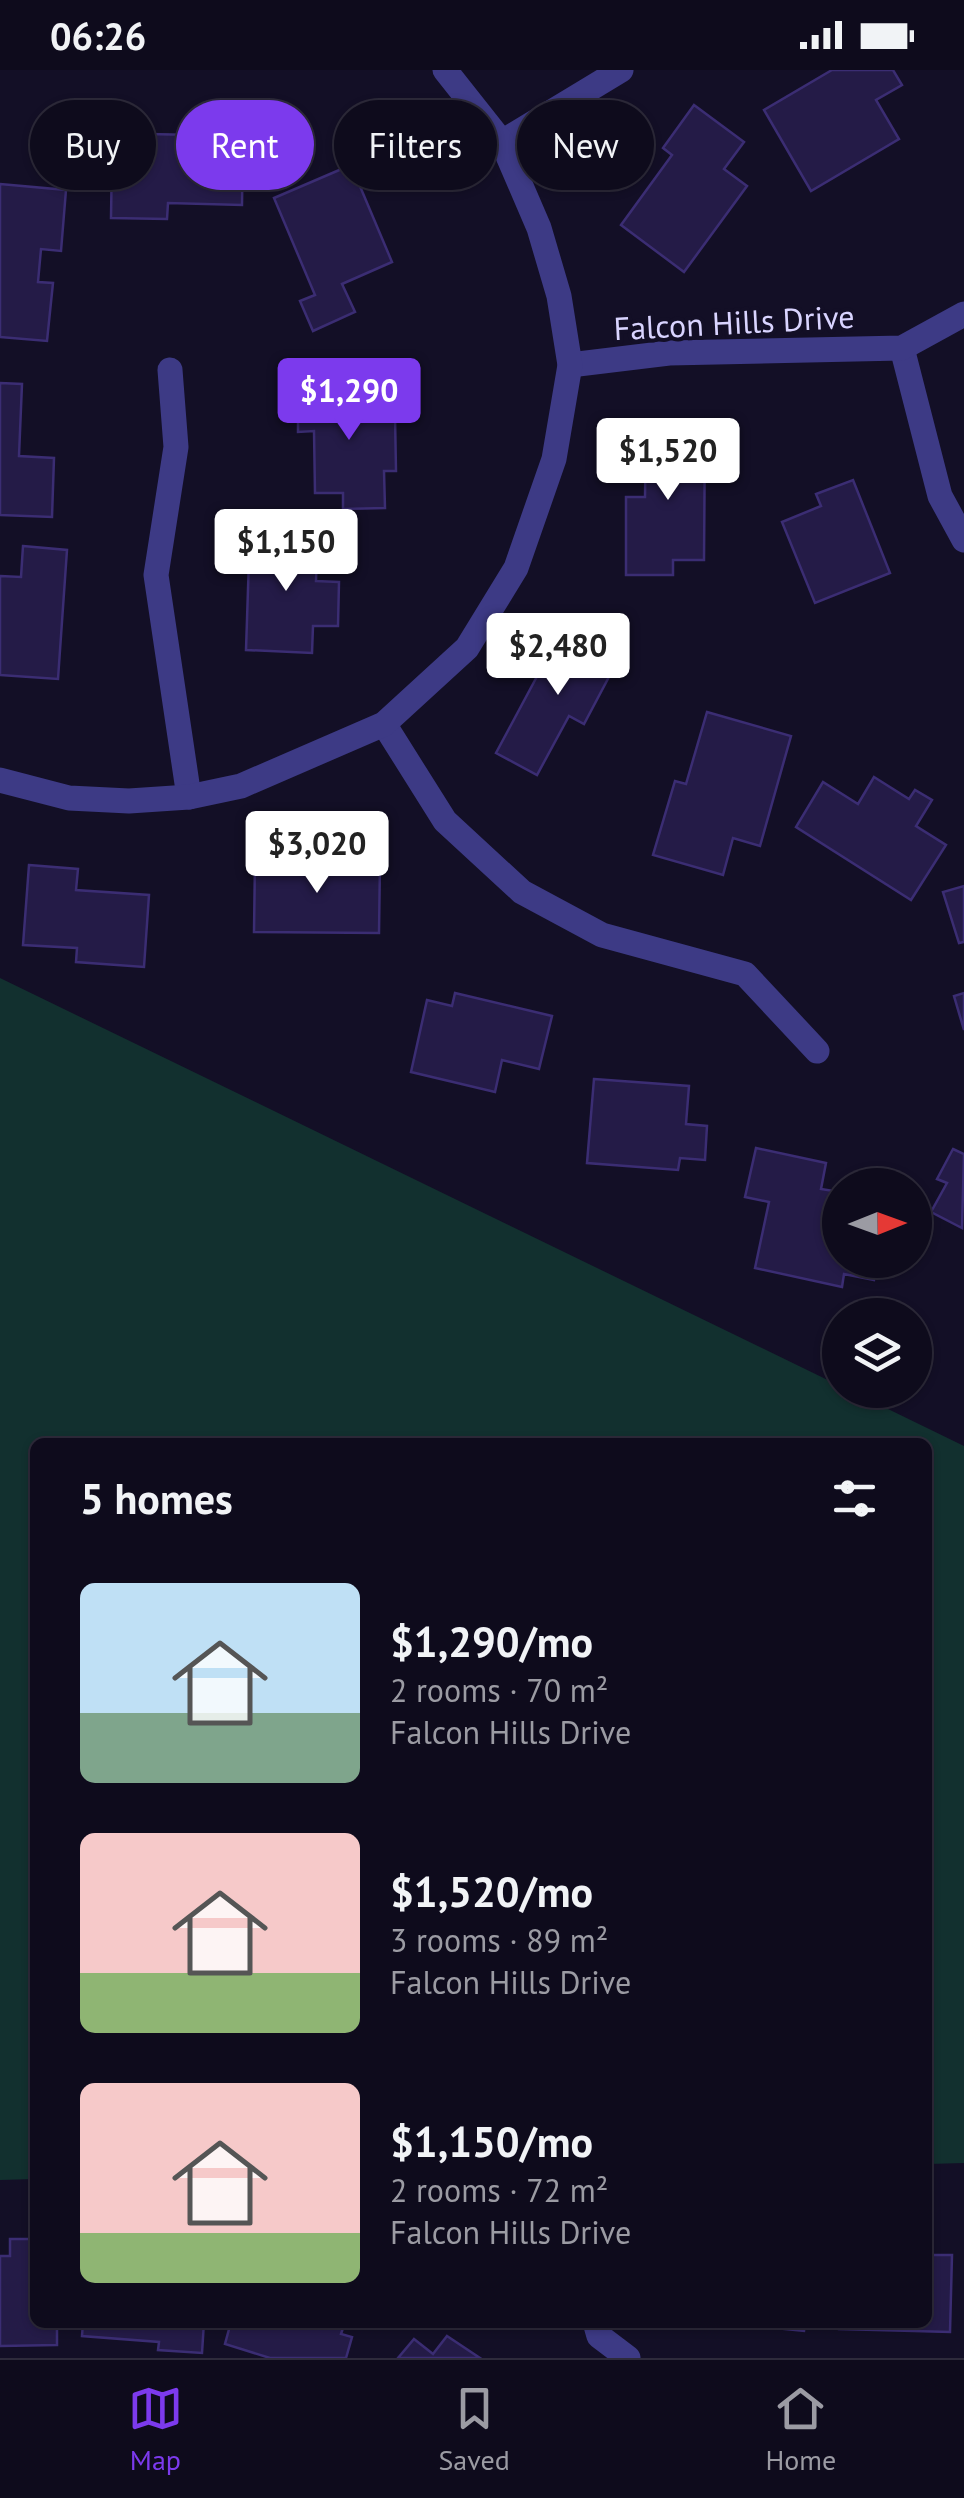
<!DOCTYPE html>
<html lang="en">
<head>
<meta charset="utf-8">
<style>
  :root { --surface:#0e0b1c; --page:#171425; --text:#f1f3f6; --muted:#9b9ba3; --line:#2e2b3b; --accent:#7c3aed }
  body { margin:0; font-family:"PT Sans",sans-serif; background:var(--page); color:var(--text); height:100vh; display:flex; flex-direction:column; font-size:38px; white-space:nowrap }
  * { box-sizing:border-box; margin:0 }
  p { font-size:32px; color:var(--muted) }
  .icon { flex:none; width:55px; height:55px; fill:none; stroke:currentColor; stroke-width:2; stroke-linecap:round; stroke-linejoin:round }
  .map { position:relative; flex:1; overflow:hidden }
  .details { position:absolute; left:30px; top:1368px; width:902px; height:890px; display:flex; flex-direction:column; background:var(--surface); border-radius:15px; box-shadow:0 2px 8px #0004,0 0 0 2px var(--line) }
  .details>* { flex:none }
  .hud { position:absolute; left:30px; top:30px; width:905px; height:90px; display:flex; gap:20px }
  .needle { width:65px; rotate:89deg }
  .fabs { position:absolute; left:822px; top:1098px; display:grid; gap:20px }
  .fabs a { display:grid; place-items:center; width:110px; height:110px; border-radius:50%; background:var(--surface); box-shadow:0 2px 8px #0004,0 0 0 2px var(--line); font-size:50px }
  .price { position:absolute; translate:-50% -85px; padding:0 22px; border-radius:10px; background:#fff; color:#222; font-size:32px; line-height:65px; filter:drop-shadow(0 2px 5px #0008) }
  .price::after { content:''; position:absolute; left:50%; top:60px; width:30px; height:22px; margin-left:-15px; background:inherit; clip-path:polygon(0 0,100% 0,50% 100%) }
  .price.active { background:var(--accent); color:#fff }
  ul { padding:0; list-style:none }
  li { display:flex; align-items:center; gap:30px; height:250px; padding:0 50px }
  li span { display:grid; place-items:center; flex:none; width:280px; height:200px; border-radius:15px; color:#555 }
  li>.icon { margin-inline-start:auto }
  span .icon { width:120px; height:120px; fill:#fffc; stroke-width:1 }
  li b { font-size:42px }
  h2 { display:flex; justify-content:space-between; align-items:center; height:120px; padding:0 50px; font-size:42px }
  .chip { padding:0 35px; border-radius:45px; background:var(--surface); box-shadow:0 2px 8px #0004,0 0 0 2px var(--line); font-size:35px; line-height:90px }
  .chip.active { background:var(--accent); color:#fff }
  .status { display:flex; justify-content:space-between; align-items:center; height:70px; padding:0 50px; background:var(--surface); direction:ltr }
  .status svg { height:28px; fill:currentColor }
  .tab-bar { display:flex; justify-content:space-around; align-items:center; height:140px; border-top:2px solid var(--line); background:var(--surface); font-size:28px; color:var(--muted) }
  .tab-bar a { display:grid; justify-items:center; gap:5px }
  .tab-bar .active { color:var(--accent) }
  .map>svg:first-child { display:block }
  .green { fill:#12302f }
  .building { fill:#241b47; stroke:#3b2d73; stroke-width:2.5 }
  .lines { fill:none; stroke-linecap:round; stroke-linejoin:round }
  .minor { stroke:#3d3a85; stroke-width:25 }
  .labels { text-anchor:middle; stroke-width:8; stroke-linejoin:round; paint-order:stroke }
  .street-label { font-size:32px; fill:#d9d4ff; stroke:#130f26 }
</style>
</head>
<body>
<div class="status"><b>06:26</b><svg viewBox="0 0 49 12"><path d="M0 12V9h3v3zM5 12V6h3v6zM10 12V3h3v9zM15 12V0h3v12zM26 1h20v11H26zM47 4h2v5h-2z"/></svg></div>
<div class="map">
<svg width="964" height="2288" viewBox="0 0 964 2288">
  <rect width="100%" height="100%" fill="#130f26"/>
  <!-- green -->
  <polygon class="green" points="0,908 840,1316 840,1320 849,1320 964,1376 964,2093 928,2094 928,1372 35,1372 35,2109 0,2110"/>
  <!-- building -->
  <g class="building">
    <polygon points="832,0 893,0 902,15 876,30 899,69 811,121 764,40"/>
    <polygon points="694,35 744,72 724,99 747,116 684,202 621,155 672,85 663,78"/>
    <polygon points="148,64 243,66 242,135 168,133 167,149 111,148 112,83 148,84"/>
    <polygon points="351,95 392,192 342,214 355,242 313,261 300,231 315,225 274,128"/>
    <polygon points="0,114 66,120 61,181 41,179 38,212 53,213 47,271 0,267"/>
    <polygon points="0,313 22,314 19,386 54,388 52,447 0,445"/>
    <polygon points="298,314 375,319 376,345 395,345 396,401 384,401 385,438 343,439 343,423 315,423 314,361 298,362"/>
    <polygon points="646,356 705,356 704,490 673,490 673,505 626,505 626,427 645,427"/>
    <polygon points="853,410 890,503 815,533 782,452 821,436 816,424"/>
    <polygon points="250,459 300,461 299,479 317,480 316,511 339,512 338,556 313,556 312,583 246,580"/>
    <polygon points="23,476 67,480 58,609 0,605 0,506 21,507"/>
    <polygon points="564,556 620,586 584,654 569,646 537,705 496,683"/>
    <polygon points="707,642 791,666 760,776 733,768 723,805 653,785 675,711 686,714"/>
    <polygon points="874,707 909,729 915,720 932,730 916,756 946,775 911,830 796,757 823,712 858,734"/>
    <polygon points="255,790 380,791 379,863 254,862"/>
    <polygon points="29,795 78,799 76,820 149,825 144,897 76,892 77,878 23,875"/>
    <polygon points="964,816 964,872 959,873 943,822"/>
    <polygon points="455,923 552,946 539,999 502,990 495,1022 411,1002 427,930 452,936"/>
    <polygon points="964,923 964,960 954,926"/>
    <polygon points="594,1009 689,1016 686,1054 707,1056 705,1090 680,1088 678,1100 587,1093"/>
    <polygon points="756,1078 826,1093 821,1119 840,1122 840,1190 879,1190 874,1210 844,1204 842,1217 755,1198 769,1132 745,1127"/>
    <polygon points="953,1079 964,1084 962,1158 931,1142 947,1113 937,1109"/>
    <polygon points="10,2169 35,2169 35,2252 57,2252 57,2275 0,2276 0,2186 10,2186"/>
    <polygon points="928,2185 952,2185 950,2262 839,2259 839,2252 928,2252"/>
    <polygon points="83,2252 204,2252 202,2283 158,2280 159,2272 82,2266"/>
    <polygon points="231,2252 345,2252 341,2264 352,2267 346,2288 270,2288 225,2274"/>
    <polygon points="715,2252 805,2252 804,2261"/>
    <polygon points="447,2266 480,2288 398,2288 414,2269 433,2284"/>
  </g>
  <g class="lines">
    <!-- minor -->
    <g class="minor">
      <polyline points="502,72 621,0"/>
      <polyline points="902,278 940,426 964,470"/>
      <polyline points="570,295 669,283 902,278 964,244"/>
      <polyline points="170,300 176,377 156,505 189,727"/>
      <polyline points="384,654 445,751 522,822 602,865 745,904 817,981"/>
      <polyline points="0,710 69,728 129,731 189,727 241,716 384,654 467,578 516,498 554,389 570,295 559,226 539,158 502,72 445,0"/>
      <polyline points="595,2252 599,2266 628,2288"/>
    </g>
  </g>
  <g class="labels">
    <!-- street labels -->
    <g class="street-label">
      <text transform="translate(734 253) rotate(-3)" y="11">Falcon Hills Drive</text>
    </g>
  </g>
</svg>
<div class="fabs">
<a><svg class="needle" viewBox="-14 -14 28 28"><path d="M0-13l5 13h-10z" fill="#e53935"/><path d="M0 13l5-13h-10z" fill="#9b9ba3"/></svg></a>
<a><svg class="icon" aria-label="layers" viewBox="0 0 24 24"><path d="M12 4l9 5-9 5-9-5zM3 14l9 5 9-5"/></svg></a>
</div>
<b class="price active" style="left:349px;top:373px">$1,290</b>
<b class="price" style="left:668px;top:433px">$1,520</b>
<b class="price" style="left:286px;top:524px">$1,150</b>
<b class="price" style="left:558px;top:628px">$2,480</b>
<b class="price" style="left:317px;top:826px">$3,020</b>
<div class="hud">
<a class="chip">Buy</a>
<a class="chip active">Rent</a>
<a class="chip">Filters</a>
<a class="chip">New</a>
</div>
<section class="details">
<h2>5 homes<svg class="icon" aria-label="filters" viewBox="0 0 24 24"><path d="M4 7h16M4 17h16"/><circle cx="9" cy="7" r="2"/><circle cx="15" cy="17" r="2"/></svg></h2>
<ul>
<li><span style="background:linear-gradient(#bfe0f5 65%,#7fa58c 0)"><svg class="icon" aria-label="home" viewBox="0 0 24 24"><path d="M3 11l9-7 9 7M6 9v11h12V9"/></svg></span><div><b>$1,290/mo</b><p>2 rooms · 70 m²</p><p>Falcon Hills Drive</p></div></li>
<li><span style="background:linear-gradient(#f6c9c9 70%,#8fb573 0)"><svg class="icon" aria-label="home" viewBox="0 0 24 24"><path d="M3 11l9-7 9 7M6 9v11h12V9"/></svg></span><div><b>$1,520/mo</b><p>3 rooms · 89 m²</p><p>Falcon Hills Drive</p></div></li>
<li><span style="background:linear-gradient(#f6c9c9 75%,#8fb573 0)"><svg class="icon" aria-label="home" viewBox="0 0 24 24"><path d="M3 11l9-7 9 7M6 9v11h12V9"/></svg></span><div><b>$1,150/mo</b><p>2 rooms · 72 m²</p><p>Falcon Hills Drive</p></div></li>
</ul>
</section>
</div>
<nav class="tab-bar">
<a class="active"><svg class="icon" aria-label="map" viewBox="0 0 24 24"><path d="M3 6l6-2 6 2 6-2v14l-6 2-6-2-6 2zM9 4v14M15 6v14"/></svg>Map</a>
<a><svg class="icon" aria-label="saved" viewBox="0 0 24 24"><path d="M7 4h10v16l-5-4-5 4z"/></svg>Saved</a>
<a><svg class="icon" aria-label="home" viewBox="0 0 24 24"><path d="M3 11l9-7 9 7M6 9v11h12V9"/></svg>Home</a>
</nav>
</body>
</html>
